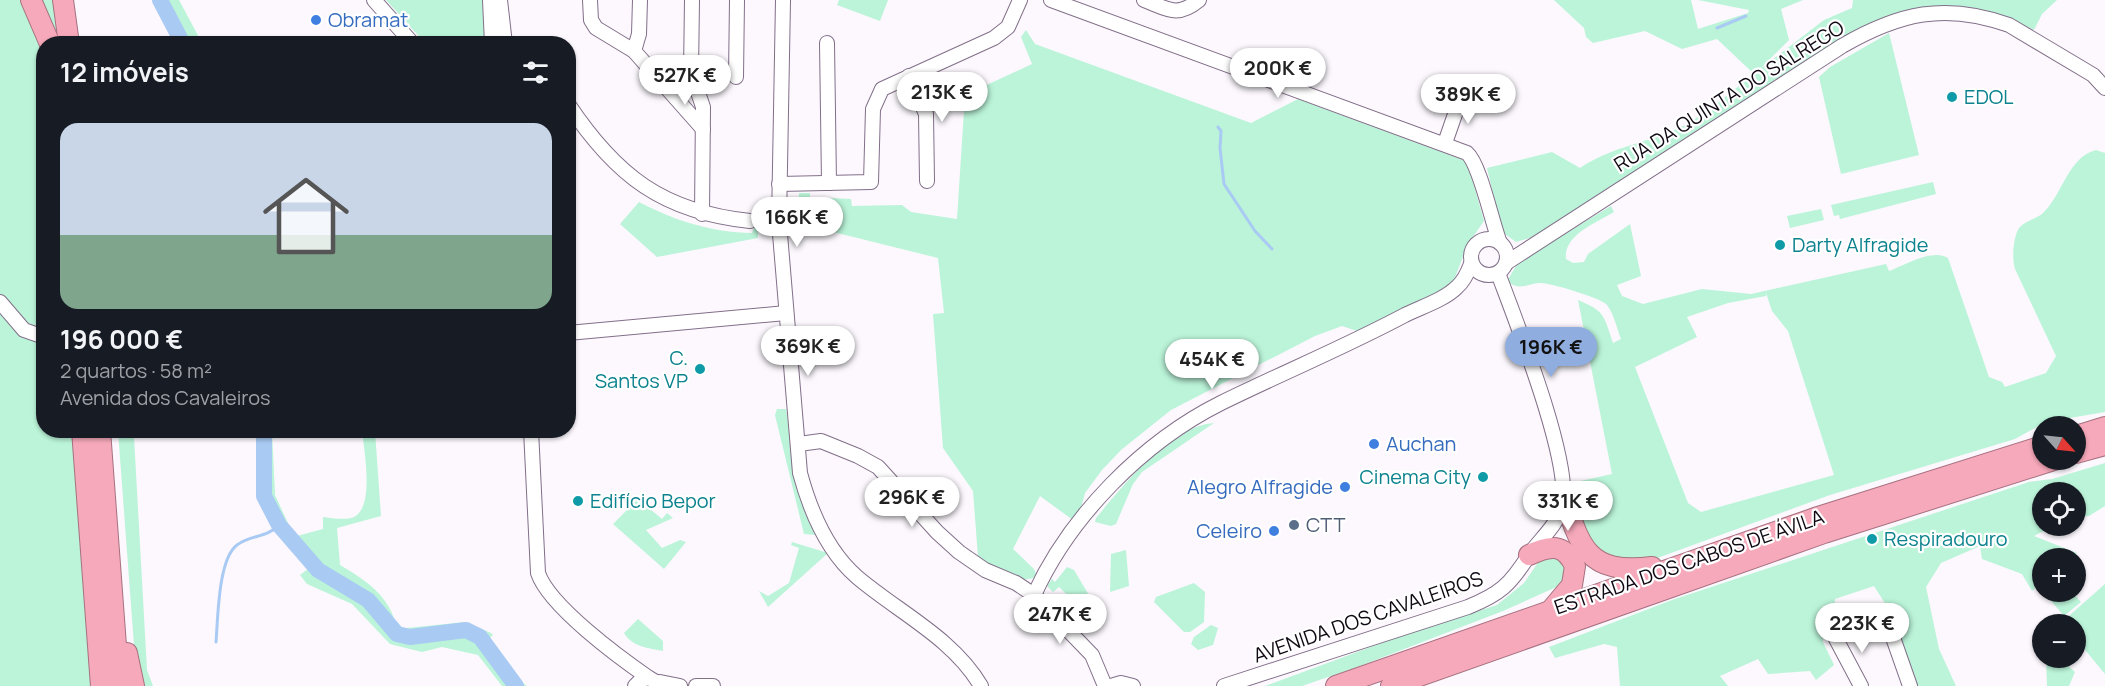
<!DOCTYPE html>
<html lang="pt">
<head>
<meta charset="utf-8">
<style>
  :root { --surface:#171b24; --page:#20242c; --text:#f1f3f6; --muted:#9ea1a6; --accent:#90addf }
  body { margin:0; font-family:Manrope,sans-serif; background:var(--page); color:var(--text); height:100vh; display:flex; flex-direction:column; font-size:22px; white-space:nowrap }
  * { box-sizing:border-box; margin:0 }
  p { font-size:20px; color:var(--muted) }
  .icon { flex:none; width:33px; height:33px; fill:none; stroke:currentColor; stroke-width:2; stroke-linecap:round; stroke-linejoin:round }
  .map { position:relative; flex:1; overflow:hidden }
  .drawer { position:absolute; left:36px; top:36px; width:540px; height:402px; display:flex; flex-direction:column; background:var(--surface); border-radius:24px; box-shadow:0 2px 4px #0004 }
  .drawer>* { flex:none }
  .needle { width:39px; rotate:117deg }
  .tools { position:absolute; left:2032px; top:416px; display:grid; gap:12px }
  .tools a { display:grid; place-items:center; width:54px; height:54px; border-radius:50%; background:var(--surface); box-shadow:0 2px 4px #0004; font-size:30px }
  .price { position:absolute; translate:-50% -51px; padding:0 14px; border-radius:21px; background:#fff; color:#222; font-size:20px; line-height:39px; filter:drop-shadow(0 2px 3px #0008) }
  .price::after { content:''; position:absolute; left:50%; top:36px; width:18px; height:14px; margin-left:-9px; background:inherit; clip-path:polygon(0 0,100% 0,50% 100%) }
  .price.on { background:var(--accent); color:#111 }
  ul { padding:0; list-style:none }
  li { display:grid; align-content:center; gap:12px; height:318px; padding:0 24px }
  li span { display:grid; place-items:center; height:186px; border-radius:18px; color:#555 }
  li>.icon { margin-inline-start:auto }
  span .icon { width:108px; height:108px; fill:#fffc; stroke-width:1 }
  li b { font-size:26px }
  h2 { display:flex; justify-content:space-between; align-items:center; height:72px; padding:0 24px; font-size:26px }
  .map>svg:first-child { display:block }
  .green { fill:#bbf4d9; fill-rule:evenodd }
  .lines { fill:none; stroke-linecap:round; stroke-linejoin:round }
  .stream { stroke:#a9caf3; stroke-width:3 }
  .river { stroke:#a9caf3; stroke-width:16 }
  .minor-casing { stroke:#826f89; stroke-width:16 }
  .highway-casing { stroke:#a67180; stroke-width:22 }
  .minor { stroke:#fff; stroke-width:14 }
  .highway { stroke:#f6a9ba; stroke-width:20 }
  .shop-dot { fill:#3f7fe0; stroke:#fff; stroke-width:2 }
  .culture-dot { fill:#0f9aa8; stroke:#fff; stroke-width:2 }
  .service-dot { fill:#5c6f8a; stroke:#fff; stroke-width:2 }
  .labels { text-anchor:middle; stroke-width:4.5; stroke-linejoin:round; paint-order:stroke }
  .shop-label { font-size:20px; fill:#366cbe; stroke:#fff; text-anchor:start }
  .street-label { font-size:20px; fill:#100913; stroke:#fff }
  .culture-label { font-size:20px; fill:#0d838f; stroke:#fff; text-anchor:start }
  .service-label { font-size:20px; fill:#4e5e75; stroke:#fff; text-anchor:start }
</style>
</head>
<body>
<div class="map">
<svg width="2105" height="686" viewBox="0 0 2105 686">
  <rect width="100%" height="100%" fill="#fcf8fe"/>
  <!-- green -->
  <g class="green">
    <polygon points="0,0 55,0 62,43 44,44 44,430 93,431 113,686 0,686"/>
    <polygon points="153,0 179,0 202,43 175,43"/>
    <polygon points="386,0 483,0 485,43 425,43"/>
    <polygon points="839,0 888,0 880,21 837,5"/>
    <path d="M 1554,0 L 1691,0 L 1698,29 L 1748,13 L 1749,10 L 1698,0 L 1803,0 L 1781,9 L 1789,40 L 1760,69 L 1824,20 L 1852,8 L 1853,0 L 2057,0 L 2042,14 L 2034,30 C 1979,1 1927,2 1870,23 L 1533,237 L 1516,242 L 1502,232 L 1487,168 L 1552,152 L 1580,168 C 1608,149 1639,144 1670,132 C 1700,120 1728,94 1754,74 L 1717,39 L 1682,49 L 1645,31 L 1593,43 L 1586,37 L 1584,28 Z"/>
    <path d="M 1026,30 L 1035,44 L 1251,123 L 1298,99 L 1463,160 L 1468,164 L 1484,221 L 1468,244 L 1454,280 L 1444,289 L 1360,332 L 1342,326 L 1315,336 L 1171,410 L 1121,450 L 1102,470 L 1085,493 L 1077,523 L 1040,496 L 1013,549 L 1034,569 L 1037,576 C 1020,587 991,567 978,557 L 973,491 L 943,448 L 933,314 L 944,313 L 938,258 L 797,223 L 799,193 L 810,193 L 810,197 L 851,199 L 852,206 L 902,205 L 911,212 L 957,219 L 965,95 L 1032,64 L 1021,37 Z"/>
    <polygon points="1889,33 1919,155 1841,174 1819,77 1830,67"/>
    <path d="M 2096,150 L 2105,153 L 2105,412 L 2046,422 L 2015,439 L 1830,495 L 1630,568 L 1596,554 L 1567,484 L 1612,474 L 1578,300 C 1605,311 1604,316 1613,343 L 1621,339 C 1617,329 1614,314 1607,305 C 1601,298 1551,283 1541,283 C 1527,283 1520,292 1507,281 L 1519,261 L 1611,206 L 1614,212 C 1596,223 1563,235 1566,259 L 1573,263 L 1584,262 L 1588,254 L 1630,224 L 1641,276 L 1617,285 L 1622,296 L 1643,304 L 1702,289 L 1751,294 L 1886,264 L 1889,271 C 1905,265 1933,248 1948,258 L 1989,377 L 2002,382 L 2005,387 L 2046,373 L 2056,356 L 2015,269 C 2012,258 2013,242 2017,232 C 2021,221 2036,220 2043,213 C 2063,194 2068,157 2096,150 ZM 1766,293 L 1772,311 L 1788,331 L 1834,475 L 1701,512 L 1688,503 L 1635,367 L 1697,337 L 1687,317 L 1728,303 L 1766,296 Z"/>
    <polygon points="1933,182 1936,194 1840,219 1839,215 1834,216 1831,205"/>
    <path d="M 639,202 C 676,221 710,232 752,233 L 758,218 L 758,238 L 657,257 L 620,224 Z"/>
    <polygon points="1821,209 1824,220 1790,228 1787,216"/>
    <polygon points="777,409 786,409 799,492 815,535 804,534 775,415"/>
    <path d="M 1214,423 L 1142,472 L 1133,484 L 1116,524 L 1111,526 L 1095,522 L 1096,518 C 1123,486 1170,426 1214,423 Z"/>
    <polygon points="118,431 133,431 134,437 147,670 153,686 139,686 136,672"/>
    <path d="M 258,431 L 272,431 L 275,495 L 292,532 L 297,536 L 323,529 L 323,517 C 331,518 343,520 351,518 C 376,512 364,450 362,431 L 375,431 L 381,516 L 337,528 L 340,565 C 367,581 391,597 397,629 L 465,622 L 491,633 L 493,635 L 489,639 L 490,642 L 519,680 L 527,686 L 502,686 L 478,655 L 442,647 L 422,652 L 390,644 L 352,604 L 307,584 L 300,575 L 308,569 L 281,533 L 279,534 L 257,496 Z"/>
    <polygon points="2105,463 2105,506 2089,516 2076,517 2076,492 2043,492 2043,525 2055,525 2034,536 2077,553 2071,558 2043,558 2043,581 2032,591 2022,574 1982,559 1980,546 1941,563 1926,587 1939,649 1956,686 1916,686 1886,605 1874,586 1835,599 1833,628 1824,633 1823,642 1834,665 1816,680 1810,671 1768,674 1758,659 1720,676 1728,686 1620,686 1617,647 1604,644 1555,658 1549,647 1672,600 2029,482 2052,479"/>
    <polygon points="638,499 662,519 667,513 673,518 646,530 662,548 680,540 686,542 664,569 613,524"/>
    <polygon points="792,542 828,553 768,607 759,591 768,596 789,583 799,548 791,545"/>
    <polygon points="1126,550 1129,586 1110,592 1111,554"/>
    <polygon points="1544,557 1566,559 1567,577 1561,585 1503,611 1360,666 1302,686 1265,686 1414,631 1497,605 1524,583 1539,561"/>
    <polygon points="1067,567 1074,570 1096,607 1084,611 1059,587 1053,592 1047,586 1052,579 1055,582"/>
    <polygon points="1194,583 1205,592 1204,622 1190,632 1184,632 1154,602 1156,597"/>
    <polygon points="2105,584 2105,674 2076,639 2076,624 2062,622"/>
    <polygon points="2043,585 2043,591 2071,591 2081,602 2064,616 2040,588"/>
    <path d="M 638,619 L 663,641 L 663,651 C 649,648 632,647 624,633 Z"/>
    <polygon points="1211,625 1218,628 1213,645 1198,650 1191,644 1194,637"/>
    <polygon points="2046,657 2058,657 2075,672 2069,686 2047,686"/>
  </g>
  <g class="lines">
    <!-- stream -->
    <g class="stream">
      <polyline points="1717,28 1746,16"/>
      <polyline points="1218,127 1221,131 1220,148 1224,184 1255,231 1272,249"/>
      <path d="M 216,642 C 218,619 218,559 237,545 C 250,535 267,538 279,525"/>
    </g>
    <!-- river -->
    <g class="river">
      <polyline points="160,0 183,44"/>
      <polyline points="264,430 264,496 279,525 318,570 368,600 397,634 410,637 466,630 480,637 516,686"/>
    </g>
    <!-- minor casing -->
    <g class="minor-casing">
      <g id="minor">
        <polyline points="374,0 413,44"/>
        <polyline points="490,0 492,44"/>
        <polyline points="500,0 505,44"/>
        <polyline points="590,0 591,20 596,28 634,51 703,129"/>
        <polyline points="692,0 691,72 703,107 702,214"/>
        <path d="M 783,0 L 779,222 L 800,473 C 810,510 827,551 857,577 C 898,612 953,638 981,686"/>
        <path d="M 1051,0 L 1467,153 C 1480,164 1492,223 1500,243"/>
        <path d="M 1144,0 C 1168,9 1177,18 1199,0"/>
        <polyline points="827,43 829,183"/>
        <polyline points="634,51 639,34 640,0"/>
        <polyline points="909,76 926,114 927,181"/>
        <polyline points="736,77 737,0"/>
        <path d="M 568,104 C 616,176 663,212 750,221"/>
        <polyline points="1445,143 1461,97"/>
        <polyline points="779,184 871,182 873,109 882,89 994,38 1008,27 1020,0"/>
        <circle cx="1489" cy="257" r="18"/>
        <path d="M 1506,263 L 1842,46 C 1899,13 1945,2 2009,25 L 2093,75 L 2105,88"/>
        <polyline points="0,302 24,330 44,337"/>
        <polyline points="568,333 786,313"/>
        <path d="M 531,430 L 538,573 C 549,606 620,658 649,678"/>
        <polyline points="799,444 821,441 858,456 878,467 937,532 959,552 985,570 1016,583 1034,595 1092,655 1105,686"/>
        <path d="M 1034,595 C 1070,516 1143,442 1221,403 C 1282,373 1345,347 1405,315 C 1421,307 1444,300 1457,287 C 1464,281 1468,272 1471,264"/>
        <polyline points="1884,612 1910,686"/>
        <polyline points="1835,637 1861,686"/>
        <polyline points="660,682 680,686"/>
        <polyline points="635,686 641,680 649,678 663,686"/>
        <polyline points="696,686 713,686"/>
        <polyline points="1111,686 1121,683 1133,686"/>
        <path d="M 1224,686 L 1468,607 C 1500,594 1510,585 1529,555 C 1540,539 1557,526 1562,506 C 1573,464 1515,319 1498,273"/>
      </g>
    </g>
    <!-- highway casing -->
    <g class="highway-casing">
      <g id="highway">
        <polyline points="31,0 50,44"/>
        <polyline points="63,0 69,44"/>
        <polyline points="82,430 101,686"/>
        <polyline points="100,430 119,686"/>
        <polyline points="2076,436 2105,427"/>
        <polyline points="2076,453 2105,445"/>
        <path d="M 1563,491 C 1579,547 1587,575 1652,567"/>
        <path d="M 1529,555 C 1550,545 1564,543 1575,566 L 1572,585 L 1551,610"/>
        <polyline points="127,653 134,686"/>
        <polyline points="1336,686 1818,517 2043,446"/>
        <polyline points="1391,686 1824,533 2057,459"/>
      </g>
    </g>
    <!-- minor -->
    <use href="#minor" class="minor"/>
    <!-- highway -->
    <use href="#highway" class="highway"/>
  </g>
  <!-- markers -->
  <g class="shop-dot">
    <circle cx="316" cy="20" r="6"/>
    <circle cx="1374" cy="444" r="6"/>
    <circle cx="1345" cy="487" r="6"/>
    <circle cx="1274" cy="531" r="6"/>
  </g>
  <g class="culture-dot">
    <circle cx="1952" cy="97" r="6"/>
    <circle cx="1780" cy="245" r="6"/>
    <circle cx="700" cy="369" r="6"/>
    <circle cx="1483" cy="477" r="6"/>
    <circle cx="578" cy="501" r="6"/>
    <circle cx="1872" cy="539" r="6"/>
  </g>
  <circle class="service-dot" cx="1294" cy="525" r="6"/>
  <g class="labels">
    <!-- shop labels -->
    <g class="shop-label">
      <text x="328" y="27">Obramat</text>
      <text x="1386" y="451">Auchan</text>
      <text x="1333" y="494" text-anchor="end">Alegro Alfragide</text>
      <text x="1262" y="538" text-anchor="end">Celeiro</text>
    </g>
    <!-- street labels -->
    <g class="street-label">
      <text transform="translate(1729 96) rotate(-32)" y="7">RUA DA QUINTA DO SALREGO</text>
      <text transform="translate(1689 562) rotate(-19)" y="7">ESTRADA DOS CABOS DE ÁVILA</text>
      <text transform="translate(1368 617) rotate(-19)" y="7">AVENIDA DOS CAVALEIROS</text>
    </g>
    <!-- culture labels -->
    <g class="culture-label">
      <text x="1964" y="104">EDOL</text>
      <text x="1792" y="252">Darty Alfragide</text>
      <text x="688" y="365" text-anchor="end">C.<tspan x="688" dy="23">Santos VP</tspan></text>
      <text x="1471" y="484" text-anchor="end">Cinema City</text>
      <text x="590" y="508">Edifício Bepor</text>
      <text x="1884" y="546">Respiradouro</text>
    </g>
    <!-- service labels -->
    <g class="service-label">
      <text x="1306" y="532">CTT</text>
    </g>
  </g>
</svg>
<div class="tools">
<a><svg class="needle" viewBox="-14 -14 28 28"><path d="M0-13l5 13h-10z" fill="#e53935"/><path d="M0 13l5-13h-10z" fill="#9ea1a6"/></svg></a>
<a><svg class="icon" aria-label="locate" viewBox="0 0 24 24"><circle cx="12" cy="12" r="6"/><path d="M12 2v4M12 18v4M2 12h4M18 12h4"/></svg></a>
<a>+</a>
<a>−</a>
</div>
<b class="price" style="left:1278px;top:99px">200K €</b>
<b class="price" style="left:685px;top:106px">527K €</b>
<b class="price" style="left:942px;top:123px">213K €</b>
<b class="price" style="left:1468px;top:125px">389K €</b>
<b class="price" style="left:797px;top:248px">166K €</b>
<b class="price" style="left:808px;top:377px">369K €</b>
<b class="price on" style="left:1551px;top:378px">196K €</b>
<b class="price" style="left:1212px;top:390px">454K €</b>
<b class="price" style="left:912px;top:528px">296K €</b>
<b class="price" style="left:1568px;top:532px">331K €</b>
<b class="price" style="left:1060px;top:645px">247K €</b>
<b class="price" style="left:1862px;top:654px">223K €</b>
<section class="drawer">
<h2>12 imóveis<svg class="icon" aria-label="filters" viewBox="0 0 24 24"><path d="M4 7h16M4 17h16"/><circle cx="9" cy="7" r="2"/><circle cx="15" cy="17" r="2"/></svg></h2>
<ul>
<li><span style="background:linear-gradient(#c9d6e8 60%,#7fa58c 0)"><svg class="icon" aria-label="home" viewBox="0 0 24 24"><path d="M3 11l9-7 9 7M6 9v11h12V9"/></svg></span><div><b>196 000 €</b><p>2 quartos · 58 m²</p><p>Avenida dos Cavaleiros</p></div></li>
</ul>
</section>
</div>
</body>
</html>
